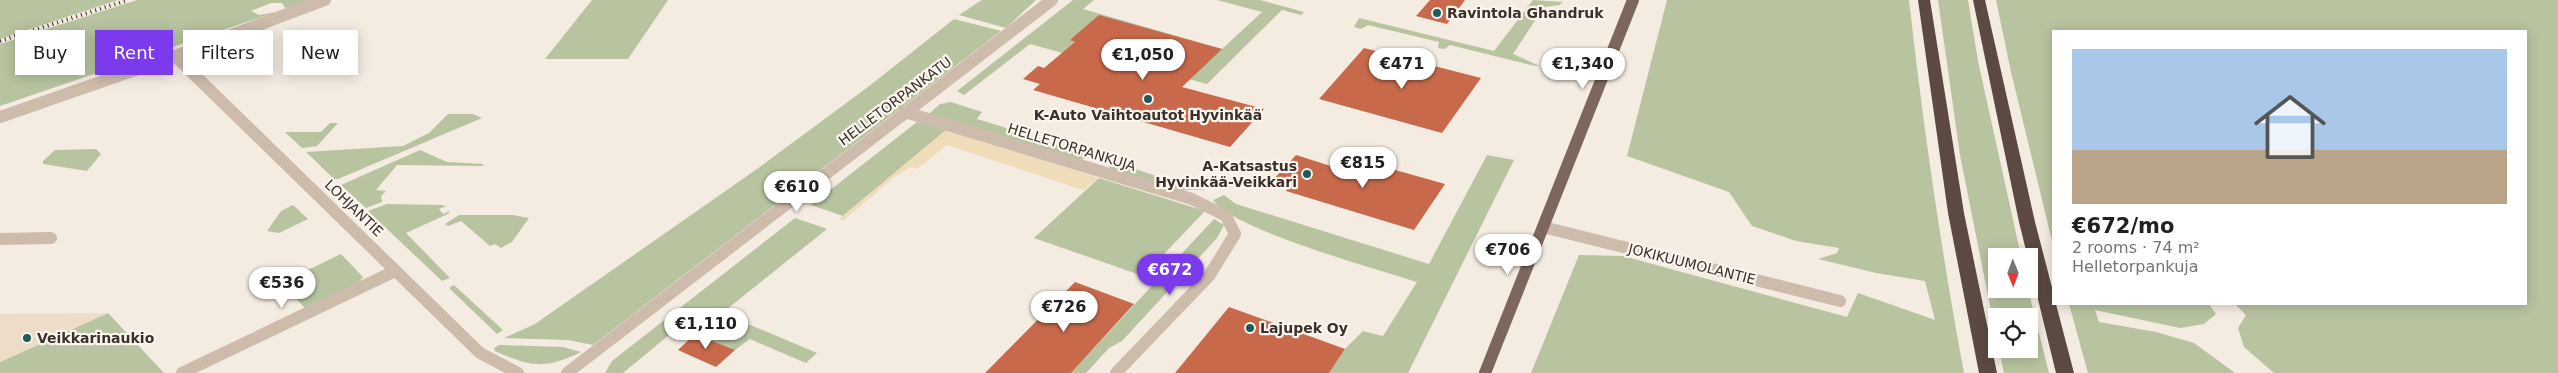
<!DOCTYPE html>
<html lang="en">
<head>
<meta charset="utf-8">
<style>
  :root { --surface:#fff; --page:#f2f2f2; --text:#202124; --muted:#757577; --line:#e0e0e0; --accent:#7c3aed }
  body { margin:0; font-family:"DejaVu Sans",sans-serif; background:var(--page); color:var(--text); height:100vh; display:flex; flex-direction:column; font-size:19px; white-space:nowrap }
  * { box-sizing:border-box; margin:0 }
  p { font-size:16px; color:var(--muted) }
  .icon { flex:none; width:28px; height:28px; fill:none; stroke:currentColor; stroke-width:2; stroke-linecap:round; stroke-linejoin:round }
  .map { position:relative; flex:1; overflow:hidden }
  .side { position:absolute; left:2052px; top:30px; width:475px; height:275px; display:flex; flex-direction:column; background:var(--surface); border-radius:0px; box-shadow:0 2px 12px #0003 }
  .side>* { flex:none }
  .banner { position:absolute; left:15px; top:30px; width:475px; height:45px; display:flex; gap:10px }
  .needle { width:32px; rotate:179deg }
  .fabs { position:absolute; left:1988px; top:248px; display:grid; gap:10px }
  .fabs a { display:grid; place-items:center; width:50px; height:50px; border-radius:0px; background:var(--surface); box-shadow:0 2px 12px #0003; font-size:25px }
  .price { position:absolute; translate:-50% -42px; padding:0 11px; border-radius:18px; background:#fff; color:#222; font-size:16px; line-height:32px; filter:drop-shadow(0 1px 2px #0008) }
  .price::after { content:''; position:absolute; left:50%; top:30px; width:15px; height:11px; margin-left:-8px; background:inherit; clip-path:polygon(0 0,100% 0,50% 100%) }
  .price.current { background:var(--accent); color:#fff }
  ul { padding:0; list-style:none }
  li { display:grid; align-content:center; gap:10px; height:265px; padding:0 20px }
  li+li { border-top:1px solid var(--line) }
  li span { display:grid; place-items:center; height:155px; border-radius:0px; color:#555 }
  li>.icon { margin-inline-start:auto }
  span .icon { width:90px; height:90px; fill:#fffc; stroke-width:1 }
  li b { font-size:21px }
  .tag { padding:0 18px; border-radius:0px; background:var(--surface); box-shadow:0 2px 12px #0003; font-size:18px; line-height:45px }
  .tag.current { background:var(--accent); color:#fff }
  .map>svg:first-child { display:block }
  .green { fill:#b8c4a0 }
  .sand { fill:#efdcb8 }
  .plaza { fill:#ecdcc8 }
  .building { fill:#c8694b }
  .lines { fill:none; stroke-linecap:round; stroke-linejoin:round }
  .minor { stroke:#cdbbac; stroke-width:12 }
  .major { stroke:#7d675c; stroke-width:12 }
  .highway { fill:#5c4a42; fill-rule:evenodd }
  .rail { stroke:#3b302b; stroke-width:4; stroke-dasharray:1 4; stroke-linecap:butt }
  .poi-dot { fill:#1f5a5e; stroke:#fbf5ee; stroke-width:2 }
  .labels { text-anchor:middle; stroke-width:4.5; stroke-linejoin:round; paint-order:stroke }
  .poi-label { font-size:14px; font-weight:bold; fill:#3b302b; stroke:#fbf5ee; text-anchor:start }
  .street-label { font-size:14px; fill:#3b302b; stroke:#fbf5ee }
</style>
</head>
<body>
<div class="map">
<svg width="2558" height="373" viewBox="0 0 2558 373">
  <rect width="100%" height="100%" fill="#f4ebe1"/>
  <!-- green -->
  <g class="green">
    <polygon points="0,0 118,0 0,39"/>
    <polygon points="137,0 311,0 286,9 282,3 271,3 251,11 259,15 276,12 0,106 0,44"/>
    <polygon points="592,0 668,0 628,59 545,59"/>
    <polygon points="982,0 1036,0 1006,28 959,15"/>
    <polygon points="1073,0 1094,0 1083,9 1222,49 1262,12 1217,0 1260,0 1304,12 1301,15 1282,10 1207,84 1163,72 1155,79 1030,44 964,95 957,91"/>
    <polygon points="1533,0 1563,2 1559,5 1544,7 1513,54 1540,66 1535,66 1450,45 1444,49 1438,48 1439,42 1368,25 1361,29 1354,27 1359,18 1494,51"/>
    <path d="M 1667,0 L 1909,0 C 1923,125 1941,250 1964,373 L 1531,373 L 1579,255 L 1623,256 L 1847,317 L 1858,293 L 1935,320 L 1925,281 L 1876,273 L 1818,259 L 1837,253 L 1839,248 L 1796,241 L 1752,226 L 1729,192 L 1627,156 Z"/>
    <polygon points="1938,0 1968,0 1978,61 2021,256 1996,256 1996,289 2028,289 2049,373 2004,373 1999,349 2029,349 2029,316 1996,316 1996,336 1960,155"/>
    <polygon points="1996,0 2558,0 2558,373 2274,373 2244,347 2238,328 2246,315 2235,304 2526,304 2526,31 2054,31 2054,249 2011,72"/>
    <polygon points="954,19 1001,31 593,345 568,340 504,338 535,324 757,169 868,87"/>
    <polygon points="951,102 982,112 977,119 1091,154 1091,157 1080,160 929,114 940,104"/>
    <polygon points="448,114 473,114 482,118 338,179 334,179 306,152 403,146 429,133"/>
    <polygon points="917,122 946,130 843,216 811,205"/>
    <polygon points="330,123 338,123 317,146 302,148 285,132 321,132"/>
    <polygon points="96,149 101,154 87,171 43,164 43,161 55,150"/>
    <polygon points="420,150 447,162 484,164 482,166 397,165 376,190 386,191 381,196 382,202 366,208 341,185"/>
    <path d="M 1487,155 L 1514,160 L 1408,373 L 1329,373 L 1345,349 L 1363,331 L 1383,336 L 1417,282 C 1377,269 1234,230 1213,200 L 1224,195 L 1236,204 L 1429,264 Z"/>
    <path d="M 1111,161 C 1137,169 1182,189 1206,177 L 1213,185 L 1204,187 L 1204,190 L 1181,190 L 1109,169 Z"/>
    <polygon points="1099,178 1205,211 1143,276 1034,238"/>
    <polygon points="387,204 442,205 446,206 439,209 443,214 450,211 448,214 406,233 450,278 442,281 368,211"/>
    <polygon points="293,205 308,219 279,233 267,231 281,211"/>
    <polygon points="459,215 513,215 529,218 512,242 501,248 495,244 490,246 461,221 448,226 445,224"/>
    <polygon points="795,218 827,229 722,313 817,353 806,363 750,339 735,350 695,334 669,335 623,373 605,373 612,361"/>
    <polygon points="1214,219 1224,225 1217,238 1122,341 1109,348 1086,373 1071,373"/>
    <polygon points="341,254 363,277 358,283 305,308 281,283"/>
    <polygon points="454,285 503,330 497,334 449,288"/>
    <polygon points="2069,304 2209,304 2216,314 2204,324 2180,328 2095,310 2099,322 2156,332 2194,343 2235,373 2088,373"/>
    <polygon points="108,313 164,373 0,373 0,362"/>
    <path d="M 499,345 L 563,347 L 581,352 C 544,370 531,367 495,351 L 494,348 Z"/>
  </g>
  <!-- sand -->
  <polygon class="sand" points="946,130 1099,178 1083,190 947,145 917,169 911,167 893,178 843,221 839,219"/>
  <!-- plaza -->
  <polygon class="plaza" points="108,313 0,362 0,314"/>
  <!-- building -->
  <g class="building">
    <polygon points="1430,0 1465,0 1447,24 1416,16"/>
    <polygon points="1099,15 1222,49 1182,87 1264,109 1230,147 1033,90 1040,84 1023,79 1038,66 1044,68 1075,42 1070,40"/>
    <polygon points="1364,48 1481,78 1442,133 1319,99"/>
    <polygon points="1296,155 1340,169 1349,157 1445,184 1414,230 1286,191 1290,185 1273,180"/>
    <polygon points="1075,282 1134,304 1071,373 985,373"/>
    <polygon points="1229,307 1345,349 1329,373 1175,373"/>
    <polygon points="695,334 735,350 716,367 678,350"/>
  </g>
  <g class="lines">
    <!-- minor -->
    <g class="minor">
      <polyline points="175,56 480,353 518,373"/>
      <polyline points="905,112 1192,199 1226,216 1235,234 1209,276 1116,373"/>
      <polyline points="0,117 175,56 325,0"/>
      <polyline points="1543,227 1840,301"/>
      <polyline points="0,239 51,238"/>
      <polyline points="182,373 395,271"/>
      <polyline points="567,373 1052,0"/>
    </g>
    <!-- major -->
    <polyline class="major" points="1485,373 1633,0"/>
    <!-- highway -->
    <g class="highway">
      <polygon points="1918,0 1930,0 1964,213 1997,373 1979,373 1948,213"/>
      <polygon points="1973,0 1985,0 2035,222 2054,295 2054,304 2056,304 2074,373 2056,373 2019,222"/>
    </g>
    <!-- rail -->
    <polyline class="rail" points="0,41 128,0"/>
  </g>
  <!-- markers -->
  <g class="poi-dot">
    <circle cx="1437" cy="13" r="5"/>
    <circle cx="1148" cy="99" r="5"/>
    <circle cx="1307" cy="174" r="5"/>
    <circle cx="1250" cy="328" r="5"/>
    <circle cx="27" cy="338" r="5"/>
  </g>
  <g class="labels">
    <!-- poi labels -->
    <g class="poi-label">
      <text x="1447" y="18">Ravintola Ghandruk</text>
      <text x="1148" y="120" text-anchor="middle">K-Auto Vaihtoautot Hyvinkää</text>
      <text x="1297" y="171" text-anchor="end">A-Katsastus<tspan x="1297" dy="16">Hyvinkää-Veikkari</tspan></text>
      <text x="1260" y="333">Lajupek Oy</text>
      <text x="37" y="343">Veikkarinaukio</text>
    </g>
    <!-- street labels -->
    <g class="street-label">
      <text transform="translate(895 101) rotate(-37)" y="5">HELLETORPANKATU</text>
      <text transform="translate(1072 147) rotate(17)" y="5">HELLETORPANKUJA</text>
      <text transform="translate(354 208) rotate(44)" y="5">LOHJANTIE</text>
      <text transform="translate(1692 264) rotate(14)" y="5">JOKIKUUMOLANTIE</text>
    </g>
  </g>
</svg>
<div class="fabs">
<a><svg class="needle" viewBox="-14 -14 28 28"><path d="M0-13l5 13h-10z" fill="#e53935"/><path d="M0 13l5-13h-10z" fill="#757577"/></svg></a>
<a><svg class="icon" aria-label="locate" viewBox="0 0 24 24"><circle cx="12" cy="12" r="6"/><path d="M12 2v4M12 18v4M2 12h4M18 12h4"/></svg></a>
</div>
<b class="price" style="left:1143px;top:81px">€1,050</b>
<b class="price" style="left:1402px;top:90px">€471</b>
<b class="price" style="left:1583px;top:90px">€1,340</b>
<b class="price" style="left:1363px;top:189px">€815</b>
<b class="price" style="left:797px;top:213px">€610</b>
<b class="price" style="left:1508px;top:276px">€706</b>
<b class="price current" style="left:1170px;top:296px">€672</b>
<b class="price" style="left:282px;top:309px">€536</b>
<b class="price" style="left:1064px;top:333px">€726</b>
<b class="price" style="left:706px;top:350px">€1,110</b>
<div class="banner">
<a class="tag">Buy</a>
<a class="tag current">Rent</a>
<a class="tag">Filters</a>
<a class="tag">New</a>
</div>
<section class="side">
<ul>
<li><span style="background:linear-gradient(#a9c7e8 65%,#b9a48a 0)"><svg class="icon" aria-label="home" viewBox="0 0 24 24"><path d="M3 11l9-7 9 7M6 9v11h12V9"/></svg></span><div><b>€672/mo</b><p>2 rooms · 74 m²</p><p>Helletorpankuja</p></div></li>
</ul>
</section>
</div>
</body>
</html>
